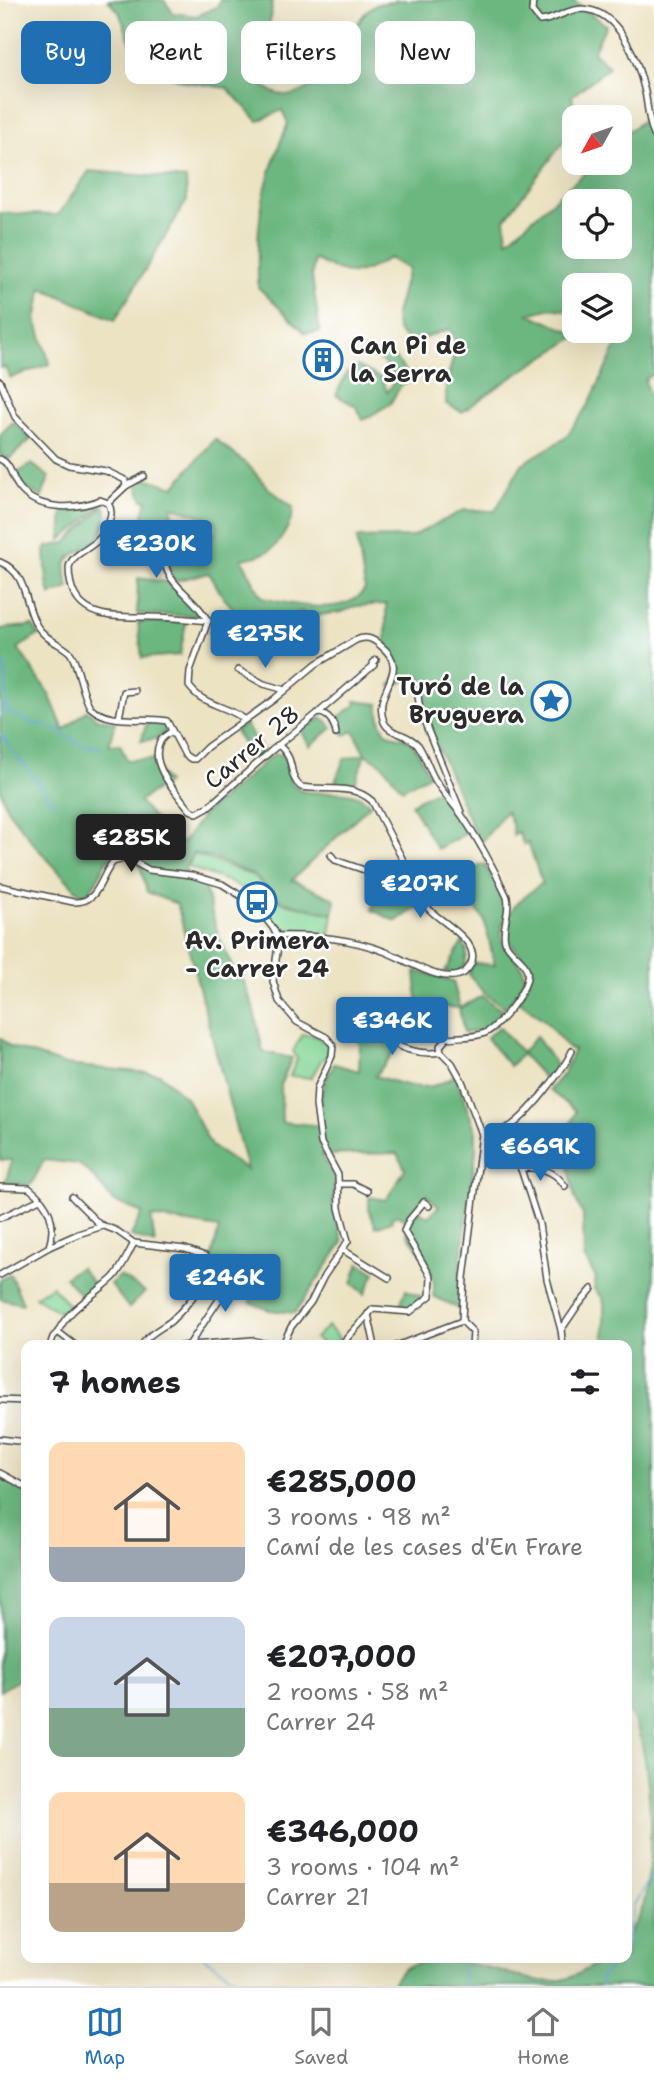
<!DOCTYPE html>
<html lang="en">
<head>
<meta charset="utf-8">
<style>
  :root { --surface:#fff; --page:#f6f6f6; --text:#202124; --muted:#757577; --line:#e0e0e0; --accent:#1f6fb2 }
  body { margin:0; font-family:"Shantell Sans",sans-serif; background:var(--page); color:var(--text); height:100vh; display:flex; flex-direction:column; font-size:26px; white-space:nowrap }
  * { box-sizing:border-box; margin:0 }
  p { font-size:23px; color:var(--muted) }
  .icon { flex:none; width:38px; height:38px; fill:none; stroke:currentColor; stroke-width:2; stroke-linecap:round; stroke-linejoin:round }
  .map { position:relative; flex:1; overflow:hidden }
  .panel { position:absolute; left:21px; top:1340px; width:611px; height:623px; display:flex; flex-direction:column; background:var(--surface); border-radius:14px; box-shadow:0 7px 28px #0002 }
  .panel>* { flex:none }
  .guide { position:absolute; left:21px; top:21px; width:612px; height:63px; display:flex; gap:14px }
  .needle { width:46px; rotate:230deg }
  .controls { position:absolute; left:562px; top:105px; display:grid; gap:14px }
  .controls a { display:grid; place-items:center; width:70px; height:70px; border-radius:14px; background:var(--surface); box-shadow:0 7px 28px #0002; font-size:35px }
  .price { position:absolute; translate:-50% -60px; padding:0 16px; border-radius:7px; background:var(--accent); color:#fff; font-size:23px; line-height:46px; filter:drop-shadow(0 2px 4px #0008) }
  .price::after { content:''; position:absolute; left:50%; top:42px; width:21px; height:16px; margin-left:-10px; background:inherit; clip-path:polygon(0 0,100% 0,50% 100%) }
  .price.on { background:#222; color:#fff }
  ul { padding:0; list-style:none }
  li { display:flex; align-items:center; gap:21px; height:175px; padding:0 28px }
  li span { display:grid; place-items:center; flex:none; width:196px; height:140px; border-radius:14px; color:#555 }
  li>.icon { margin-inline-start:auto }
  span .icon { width:84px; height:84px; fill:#fffc; stroke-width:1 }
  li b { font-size:30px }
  h2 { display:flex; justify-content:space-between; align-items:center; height:84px; padding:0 28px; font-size:30px }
  .pill { padding:0 24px; border-radius:14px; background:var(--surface); box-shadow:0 7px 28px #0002; font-size:24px; line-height:63px }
  .pill.on { background:var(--accent); color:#fff }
  .menu { display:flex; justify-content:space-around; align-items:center; height:98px; border-top:2px solid var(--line); background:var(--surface); font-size:19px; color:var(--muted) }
  .menu a { display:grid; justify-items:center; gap:4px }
  .menu .on { color:var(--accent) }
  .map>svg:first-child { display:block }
  .green { fill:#85d697; stroke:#588061; stroke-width:2 }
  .forest { fill:#6cb780; stroke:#4c7156; stroke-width:2; fill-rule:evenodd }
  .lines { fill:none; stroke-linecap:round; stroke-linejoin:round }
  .stream { stroke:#5aa3d1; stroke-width:2 }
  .minor-casing { stroke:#484742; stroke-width:8 }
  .minor { stroke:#fff; stroke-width:5 }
  .labels { text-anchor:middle; stroke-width:5; stroke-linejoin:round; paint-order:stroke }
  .poi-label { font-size:24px; font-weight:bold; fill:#2b2b2b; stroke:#fff; text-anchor:start }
  .street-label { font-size:24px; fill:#2b2b2b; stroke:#fff }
</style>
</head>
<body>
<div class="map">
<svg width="654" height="1986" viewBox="0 0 654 1986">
  <rect width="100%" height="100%" fill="#fff"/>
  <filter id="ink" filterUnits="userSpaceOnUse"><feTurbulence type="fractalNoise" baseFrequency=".0143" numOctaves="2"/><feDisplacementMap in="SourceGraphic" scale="14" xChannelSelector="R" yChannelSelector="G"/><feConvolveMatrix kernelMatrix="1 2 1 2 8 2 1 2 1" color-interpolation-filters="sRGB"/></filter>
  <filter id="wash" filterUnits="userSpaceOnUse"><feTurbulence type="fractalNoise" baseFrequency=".00686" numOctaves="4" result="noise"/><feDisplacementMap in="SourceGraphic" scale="28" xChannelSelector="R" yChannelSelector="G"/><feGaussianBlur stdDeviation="1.57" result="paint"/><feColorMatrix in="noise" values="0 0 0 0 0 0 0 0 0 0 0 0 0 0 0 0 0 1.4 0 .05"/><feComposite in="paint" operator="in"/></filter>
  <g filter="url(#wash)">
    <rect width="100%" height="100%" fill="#ece3c3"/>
    <!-- green -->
    <g class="green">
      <polygon points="194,854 254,876 280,902 333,914 330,934 281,929 250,893 227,881 188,867"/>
      <polygon points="303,1034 317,1037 329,1045 326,1058 322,1059 311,1078 290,1076 297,1059 293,1051"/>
      <polygon points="52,1286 71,1308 64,1315 35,1297"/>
      <polygon points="328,1326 341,1341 335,1346 324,1346 315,1338"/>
    </g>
    <!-- forest -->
    <g class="forest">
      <path d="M 108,0 L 164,0 L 173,13 L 196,16 L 217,7 L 220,0 L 272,0 C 272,16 270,31 262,45 L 245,46 C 249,57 251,72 259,81 C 291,116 324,79 343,50 C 351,38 356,24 365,13 C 372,4 384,2 394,2 L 395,0 L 572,0 L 606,25 L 593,52 L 609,67 L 572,96 L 576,117 L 574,117 L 574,128 L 505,219 L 507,241 L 587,171 L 586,163 L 620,163 L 620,135 L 635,127 L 654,109 L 654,373 L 645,380 L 651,401 L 654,402 L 654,1986 L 391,1986 C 411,1936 499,1972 536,1981 C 571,1983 576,1974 604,1960 C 610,1957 620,1958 626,1958 C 627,1953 626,1947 627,1942 C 628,1933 641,1916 644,1903 C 654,1859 654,1741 626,1708 L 626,1346 L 604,1346 L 604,1303 L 602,1297 L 594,1289 L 596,1278 L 584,1257 L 583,1215 L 575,1198 L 567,1158 L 569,1128 L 576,1111 L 549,1090 L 563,1074 L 574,1050 L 569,1049 L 545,1021 L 519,1001 C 552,954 500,959 508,923 C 509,919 511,911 513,908 C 520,899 533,890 542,883 L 528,842 L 524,845 L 518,832 L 513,835 L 512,824 L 506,811 L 481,843 L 474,831 L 423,713 C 420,701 422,690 421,678 L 419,676 L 391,686 C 402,665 399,665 386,647 L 386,604 L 356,606 L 342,612 L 305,617 L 302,611 L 278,621 L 273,634 L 244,619 L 237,643 L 209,632 L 214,623 L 242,619 L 223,597 L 209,573 L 174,581 L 168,566 L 169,547 L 208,547 L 216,529 L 216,521 L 171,506 L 175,525 L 170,525 L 168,531 L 141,523 L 147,500 L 143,500 L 137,484 L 146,478 L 174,487 L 215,439 L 249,466 L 268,488 L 293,507 C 294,519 283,538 274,547 C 265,555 253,557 242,559 L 262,598 C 290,604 347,618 365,589 L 357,538 L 411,537 L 464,510 L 495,511 L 522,464 L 565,438 L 588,406 L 625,328 L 620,320 L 620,285 L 574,285 L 574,312 L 551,308 L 529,314 L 579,335 L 512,377 L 462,412 L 446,404 L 446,384 L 457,344 L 449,329 L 410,343 L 398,331 L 395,318 L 408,269 L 389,258 C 355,279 348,277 314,259 L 312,277 L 320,332 L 305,333 L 258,287 C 258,267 257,247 259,227 C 262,191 274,157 288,123 L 282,110 L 258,121 L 227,88 L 186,82 L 167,75 L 136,56 L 119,12 ZM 574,201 L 620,201 L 620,247 L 574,247 Z"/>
      <polygon points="89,171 186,179 187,200 115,320 42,288 36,320 50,364 10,378 5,367 0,368 0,213 58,215"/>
      <path d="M 389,351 L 412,379 L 401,385 L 390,404 L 363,420 L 356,406 L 336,395 L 347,372 L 354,374 L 357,366 L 382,379 L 387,392 L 393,384 C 392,374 389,366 380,360 Z"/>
      <polygon points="14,421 31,439 9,459 0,455 0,435"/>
      <polygon points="32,464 49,477 42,497 27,489 16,474"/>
      <polygon points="102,505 79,526 61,540 63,511"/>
      <path d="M 104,506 L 107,512 C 106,519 104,528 101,534 C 86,559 55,545 69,588 L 50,595 L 47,582 L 45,551 L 47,547 L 66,543 Z"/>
      <polygon points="138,578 167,582 201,616 137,614"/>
      <polygon points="138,622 186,622 180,655 142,658"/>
      <path d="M 32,625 L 39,635 L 18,648 L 49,694 L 64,730 L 87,710 L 96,718 L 115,722 L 109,745 L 120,744 L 127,760 L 155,759 L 160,773 L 167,783 L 139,801 L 173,841 L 183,842 L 204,814 L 275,753 L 285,756 L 291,782 L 301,791 C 324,797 351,784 370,805 L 292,880 L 335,899 L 333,914 L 281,901 L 254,875 L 214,858 L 192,853 L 184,870 L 194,883 L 204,885 L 219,938 L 238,979 L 242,977 L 253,1006 L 263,1052 L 292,1058 L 281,1083 L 282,1122 L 323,1126 C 319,1097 319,1090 334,1064 L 359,1071 L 360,1044 L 355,1037 L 373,1021 L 382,1037 L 397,1049 L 375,1076 C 405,1085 428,1096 455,1075 L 476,1132 L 476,1152 L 460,1265 L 459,1309 L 433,1296 C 439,1271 419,1253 407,1233 L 411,1221 L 420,1211 L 428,1217 L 439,1206 L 426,1195 L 406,1219 L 398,1215 L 391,1218 L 392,1221 L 376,1227 L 369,1210 L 369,1197 L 386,1200 L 405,1169 L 397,1153 L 321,1155 L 335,1178 L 333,1205 L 343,1242 L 295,1313 L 269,1310 L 250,1302 L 257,1282 L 235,1274 L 238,1267 L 234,1261 L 228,1261 L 223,1266 L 224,1273 L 222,1282 L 209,1277 L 213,1269 L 211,1260 L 219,1228 L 151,1217 L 155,1244 L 131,1236 L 142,1213 L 113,1201 L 89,1172 L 78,1164 L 44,1160 L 31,1185 L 5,1183 L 12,1160 L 0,1160 L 0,1038 L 11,1047 L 66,1065 L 160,1074 L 187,1099 L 211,1146 L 247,1170 L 177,904 L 147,892 L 138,858 L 123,852 L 107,860 L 96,882 L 83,897 L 38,849 L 7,809 L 0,788 L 0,630 C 8,625 21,629 32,625 Z"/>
      <path d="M 355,701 L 379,704 C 379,716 379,729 391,735 C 397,737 403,736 408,740 C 418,748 423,763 429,775 L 402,789 L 382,764 L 365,754 L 354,787 L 334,785 L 344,759 L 365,754 L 354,731 L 344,735 L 334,720 L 356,705 Z"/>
      <polygon points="321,718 326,720 332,728 310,746 301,731"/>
      <polygon points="147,722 164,723 168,728 158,738 141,741"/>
      <polygon points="245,724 264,752 254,761 235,731"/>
      <polygon points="437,790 467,833 437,849 411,804"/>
      <path d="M 447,864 L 455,878 L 484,864 C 491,877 504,893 505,908 C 506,919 499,928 502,940 C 505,954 524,960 524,976 C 524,988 512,999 505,1008 L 484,993 L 468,974 L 474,963 L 495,965 L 484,920 L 474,906 L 471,907 L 455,879 L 425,895 L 416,879 Z"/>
      <polygon points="384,881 412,890 422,905 396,921 372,910"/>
      <polygon points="463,941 467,952 465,965 457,973 445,972"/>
      <polygon points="415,971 453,981 460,1008 482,996 502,1011 484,1030 464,1033 459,1008 437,1006 418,1011"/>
      <polygon points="499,1027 522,1053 536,1036 558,1068 547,1081 522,1054 510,1066 486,1038"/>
      <polygon points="359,1263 375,1273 365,1294 352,1283"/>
      <polygon points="80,1267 96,1287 83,1298 65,1277"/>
      <polygon points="10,1274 23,1303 22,1304 0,1299 0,1280"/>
      <polygon points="120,1276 145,1292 129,1308 110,1284"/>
      <polygon points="406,1290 425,1298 412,1309 398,1309"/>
      <polygon points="0,1477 26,1491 26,1675 0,1691"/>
    </g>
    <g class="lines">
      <!-- stream -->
      <g class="stream">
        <path d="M 0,659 C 13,671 2,695 8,712 L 34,724 L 46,725 L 82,745 L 101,748"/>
        <polyline points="0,715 5,703"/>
        <polyline points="0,734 54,804"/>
        <polyline points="626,1948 634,1905 654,1871"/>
        <polyline points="204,1958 248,1986"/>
        <polyline points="462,1958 464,1986"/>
        <polyline points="602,1986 600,1979 618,1958"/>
      </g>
    </g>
  </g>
  <g filter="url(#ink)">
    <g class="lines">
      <!-- minor casing -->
      <g class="minor-casing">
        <g id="minor">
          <path d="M 533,0 L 532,11 L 540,21 C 555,20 567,9 582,9 C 620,10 638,61 645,92 C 648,106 648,121 654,135"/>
          <polyline points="0,381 15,417 56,459 69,465 106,471 125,480 126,486 108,503"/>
          <path d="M 0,459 C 11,464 11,476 18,486 C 35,511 75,510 100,500 L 108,503"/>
          <polyline points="126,486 144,476"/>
          <path d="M 108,503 C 113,511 111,516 108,525 C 97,551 74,549 69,567 C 69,620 110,617 148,617 C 168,617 189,619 208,621"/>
          <path d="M 173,532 L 169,535 C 152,584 190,587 208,621"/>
          <path d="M 0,562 C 29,574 23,603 37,626 C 47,642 65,645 71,654 C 80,670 81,691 90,707 C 111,726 141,716 167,721 L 185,755 L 191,759 L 195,759 L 207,747 L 273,700 L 316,664 L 356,640 C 366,636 372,638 380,645 C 414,672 371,689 384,722 C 389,734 408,733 418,745 C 426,757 429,771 437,783 C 445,795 455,806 463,817 C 480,842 495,871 507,897 C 511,913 501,926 505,941 C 509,953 524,958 527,971 C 531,987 499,1027 485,1033 C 473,1038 460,1036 447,1038 L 440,1046 L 441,1052 L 452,1063 L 462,1081 L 482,1134 L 464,1278 L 462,1321"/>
          <path d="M 208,621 L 190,671 L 189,686 C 203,706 226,705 244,719"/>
          <polyline points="238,670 264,684 285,690"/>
          <polyline points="420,688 418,695 420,711 461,812"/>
          <polyline points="318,713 374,665 373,663 376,660"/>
          <polyline points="119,718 124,692 135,691"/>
          <path d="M 172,731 C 168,734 162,737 160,742 C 148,765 178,794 190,810 L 197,813 L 208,807 L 271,751 L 318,713 C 329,713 335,724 336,734"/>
          <polyline points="331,855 335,860 417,888"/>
          <path d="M 0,886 L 73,902 C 100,903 99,878 113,862 L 127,858 L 149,870 L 191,875 L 222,884 L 254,904 L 273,928 L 277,936 L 278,946 L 273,981 L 279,1001 L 297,1022 L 326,1037 L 333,1045 L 332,1056 L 317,1088 L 316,1105 L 321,1143 L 338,1175 L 339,1208 L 348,1241 L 324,1276 L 311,1302 L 291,1327 L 282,1346"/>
          <path d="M 277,936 C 317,935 360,939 397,957 C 415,965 444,984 464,973 C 493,946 441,924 428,908 L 372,801 C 352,783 325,791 301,787 C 286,775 298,760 278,745"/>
          <path d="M 370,1009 C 375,1017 377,1026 383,1034 C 396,1050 422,1055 441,1052"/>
          <polyline points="482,1134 512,1152 521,1169 539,1224 547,1279 561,1330 563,1346"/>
          <path d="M 482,1134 C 491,1133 501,1132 509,1127 C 526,1118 564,1069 572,1051"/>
          <path d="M 521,1169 C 539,1166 555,1171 565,1186"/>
          <polyline points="339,1184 353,1184 367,1191"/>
          <path d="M 0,1187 L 29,1188 C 49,1204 57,1222 49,1247 L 0,1275"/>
          <polyline points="72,1197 99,1224 117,1231 134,1243"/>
          <polyline points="0,1218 40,1199"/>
          <polyline points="49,1247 78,1234 103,1226"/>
          <polyline points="343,1250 389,1278"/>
          <polyline points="368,1314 375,1346"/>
          <polyline points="462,1321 473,1332 472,1346"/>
          <polyline points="561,1330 576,1308 592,1289"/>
          <path d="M 58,1332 C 67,1309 97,1294 114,1277 C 122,1268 128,1254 134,1243 L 185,1249 L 205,1256 C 215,1275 185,1308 171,1321 C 162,1328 146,1335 142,1346"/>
          <polyline points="189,1345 220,1298 231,1268"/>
          <polyline points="50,1346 53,1337 58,1332 76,1346"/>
          <polyline points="181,1346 252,1340 274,1346"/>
          <polyline points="340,1346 373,1309 410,1312 430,1296 431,1277 404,1231 409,1220 424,1202 429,1206"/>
          <polyline points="396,1346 462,1321"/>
          <polyline points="0,1400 26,1401"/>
          <polyline points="0,1439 26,1442"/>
          <polyline points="0,1473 26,1487"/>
        </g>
      </g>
      <!-- minor -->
      <use href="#minor" class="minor"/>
    </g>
  </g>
  <!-- icons -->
  <defs>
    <g id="building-ring" transform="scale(2.0125)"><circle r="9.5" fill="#fff" stroke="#1f6fb2" stroke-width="1.5"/><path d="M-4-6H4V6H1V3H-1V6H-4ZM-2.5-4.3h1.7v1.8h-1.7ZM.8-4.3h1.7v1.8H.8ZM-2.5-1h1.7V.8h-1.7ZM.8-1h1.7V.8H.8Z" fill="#1f6fb2"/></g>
    <g id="sight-ring" transform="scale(2.0125)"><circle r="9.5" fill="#fff" stroke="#1f6fb2" stroke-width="1.5"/><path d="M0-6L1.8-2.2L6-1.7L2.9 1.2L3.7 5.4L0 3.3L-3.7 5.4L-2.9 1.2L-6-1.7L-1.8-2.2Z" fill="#1f6fb2"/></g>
    <g id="bus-ring" transform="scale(2.0125)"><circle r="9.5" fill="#fff" stroke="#1f6fb2" stroke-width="1.5"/><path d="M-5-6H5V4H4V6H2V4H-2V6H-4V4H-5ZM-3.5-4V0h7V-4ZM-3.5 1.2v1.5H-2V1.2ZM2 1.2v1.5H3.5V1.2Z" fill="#1f6fb2"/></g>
  </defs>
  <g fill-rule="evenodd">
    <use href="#building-ring" x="323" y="360"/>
    <use href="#sight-ring" x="551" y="701"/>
    <use href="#bus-ring" x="257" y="902"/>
  </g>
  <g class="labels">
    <!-- poi labels -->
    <g class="poi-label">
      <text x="350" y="354">Can Pi de<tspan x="350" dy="28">la Serra</tspan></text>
      <text x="524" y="695" text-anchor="end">Turó de la<tspan x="524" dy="28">Bruguera</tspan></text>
      <text x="257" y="949" text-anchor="middle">Av. Primera<tspan x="257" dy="28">- Carrer 24</tspan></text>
    </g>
    <!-- street labels -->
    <g class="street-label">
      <text transform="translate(252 747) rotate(-40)" y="8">Carrer 28</text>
    </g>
  </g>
</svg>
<div class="controls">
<a><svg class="needle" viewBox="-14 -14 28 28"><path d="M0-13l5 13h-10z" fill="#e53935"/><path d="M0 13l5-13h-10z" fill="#757577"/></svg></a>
<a><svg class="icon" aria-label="locate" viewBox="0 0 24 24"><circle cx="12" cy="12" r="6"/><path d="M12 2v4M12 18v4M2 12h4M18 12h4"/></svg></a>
<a><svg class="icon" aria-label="layers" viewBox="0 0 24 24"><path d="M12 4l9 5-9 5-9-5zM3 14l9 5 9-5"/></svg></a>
</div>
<b class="price" style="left:156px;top:580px">€230K</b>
<b class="price" style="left:265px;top:670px">€275K</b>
<b class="price on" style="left:131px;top:874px">€285K</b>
<b class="price" style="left:420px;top:920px">€207K</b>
<b class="price" style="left:392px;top:1057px">€346K</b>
<b class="price" style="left:540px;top:1183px">€669K</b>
<b class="price" style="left:225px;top:1314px">€246K</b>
<div class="guide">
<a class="pill on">Buy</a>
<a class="pill">Rent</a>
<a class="pill">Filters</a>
<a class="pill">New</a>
</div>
<section class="panel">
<h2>7 homes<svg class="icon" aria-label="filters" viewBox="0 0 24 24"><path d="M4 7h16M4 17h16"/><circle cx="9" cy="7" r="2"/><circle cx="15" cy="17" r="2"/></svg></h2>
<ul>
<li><span style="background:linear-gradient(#ffd9b3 75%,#9aa5b1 0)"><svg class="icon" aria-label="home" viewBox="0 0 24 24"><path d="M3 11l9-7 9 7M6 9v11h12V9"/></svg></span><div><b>€285,000</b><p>3 rooms · 98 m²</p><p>Camí de les cases d'En Frare</p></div></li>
<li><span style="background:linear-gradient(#c9d6e8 65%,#7fa58c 0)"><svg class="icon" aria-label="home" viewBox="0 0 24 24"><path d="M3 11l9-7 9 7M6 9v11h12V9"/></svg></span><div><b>€207,000</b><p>2 rooms · 58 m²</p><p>Carrer 24</p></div></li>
<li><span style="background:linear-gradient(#ffd9b3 65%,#b9a48a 0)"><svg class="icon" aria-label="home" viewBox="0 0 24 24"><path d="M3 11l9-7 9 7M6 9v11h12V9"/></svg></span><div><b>€346,000</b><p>3 rooms · 104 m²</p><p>Carrer 21</p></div></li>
</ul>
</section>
</div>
<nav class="menu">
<a class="on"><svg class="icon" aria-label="map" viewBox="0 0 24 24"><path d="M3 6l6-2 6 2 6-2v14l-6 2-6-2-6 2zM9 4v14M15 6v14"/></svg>Map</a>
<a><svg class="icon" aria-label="saved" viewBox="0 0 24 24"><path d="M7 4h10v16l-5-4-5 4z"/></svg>Saved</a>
<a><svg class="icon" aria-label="home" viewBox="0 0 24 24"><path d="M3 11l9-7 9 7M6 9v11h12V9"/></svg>Home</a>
</nav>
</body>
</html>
